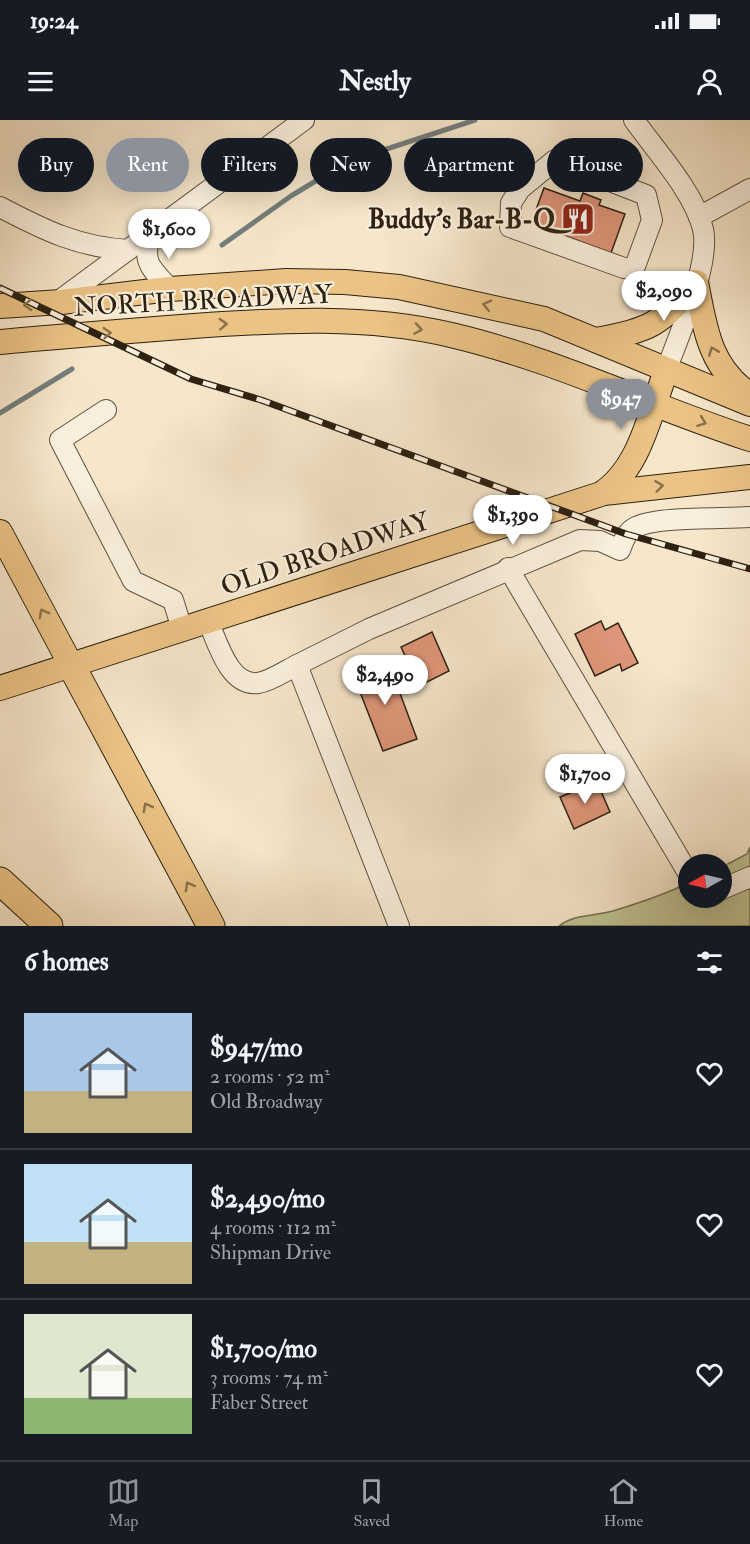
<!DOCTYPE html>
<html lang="en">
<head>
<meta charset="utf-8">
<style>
  :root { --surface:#171b24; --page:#242831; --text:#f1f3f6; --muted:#9ea1a6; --line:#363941; --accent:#8c9099 }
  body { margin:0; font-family:"IM FELL Double Pica",serif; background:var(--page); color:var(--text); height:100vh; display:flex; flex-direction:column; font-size:22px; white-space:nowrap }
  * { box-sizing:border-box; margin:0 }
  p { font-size:20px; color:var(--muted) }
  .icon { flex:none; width:33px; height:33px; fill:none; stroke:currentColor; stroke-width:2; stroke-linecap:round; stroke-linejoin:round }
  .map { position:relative; height:806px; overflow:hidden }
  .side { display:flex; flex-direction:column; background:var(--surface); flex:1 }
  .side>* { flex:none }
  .guide { position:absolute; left:18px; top:18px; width:714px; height:54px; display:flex; gap:12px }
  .needle { width:39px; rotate:262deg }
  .fabs { position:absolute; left:678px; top:734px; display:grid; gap:12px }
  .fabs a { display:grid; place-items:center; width:54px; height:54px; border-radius:50%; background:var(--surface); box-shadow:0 6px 24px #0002; font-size:30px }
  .price { position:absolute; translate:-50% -51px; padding:0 14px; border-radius:21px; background:#fff; color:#222; font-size:20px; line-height:39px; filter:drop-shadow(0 2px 3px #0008) }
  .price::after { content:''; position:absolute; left:50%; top:36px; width:18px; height:14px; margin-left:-9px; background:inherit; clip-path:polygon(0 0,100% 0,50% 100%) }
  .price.on { background:var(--accent); color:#fff }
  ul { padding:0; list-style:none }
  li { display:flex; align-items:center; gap:18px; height:150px; padding:0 24px }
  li+li { border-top:2px solid var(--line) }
  li span { display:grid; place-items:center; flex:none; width:168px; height:120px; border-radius:0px; color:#555 }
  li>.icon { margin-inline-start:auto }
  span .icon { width:72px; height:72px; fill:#fffc; stroke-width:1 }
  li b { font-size:26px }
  h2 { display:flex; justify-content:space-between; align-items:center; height:72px; padding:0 24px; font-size:26px }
  .chip { padding:0 21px; border-radius:27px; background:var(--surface); box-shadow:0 6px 24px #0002; font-size:21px; line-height:54px }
  .chip.on { background:var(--accent); color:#fff }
  .status { display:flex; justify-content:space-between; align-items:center; height:42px; padding:0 30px; background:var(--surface); direction:ltr }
  .status svg { height:16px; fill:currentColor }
  header { display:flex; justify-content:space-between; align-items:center; height:78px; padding:0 24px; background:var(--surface); font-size:27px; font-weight:700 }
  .dock { display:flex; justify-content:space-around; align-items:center; height:84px; border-top:2px solid var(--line); background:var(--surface); font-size:16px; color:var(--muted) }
  .dock a { display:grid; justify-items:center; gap:3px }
  .dock .on { color:var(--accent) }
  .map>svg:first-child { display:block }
  .green { fill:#c0c494; stroke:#767252; stroke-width:1.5 }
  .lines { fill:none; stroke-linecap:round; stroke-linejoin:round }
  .stream { stroke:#747e7c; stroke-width:5 }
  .building { fill:#df9579; stroke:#2d2111; stroke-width:1.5 }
  .minor-casing { stroke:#5f523f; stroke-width:22 }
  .major-casing { stroke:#2d2111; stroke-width:26 }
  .highway-casing { stroke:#2d2111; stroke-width:29 }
  .minor { stroke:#f9efdd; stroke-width:20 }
  .major { stroke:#ebc385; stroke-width:24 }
  .highway { stroke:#ebc385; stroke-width:27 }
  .rail-casing { stroke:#2d2111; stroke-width:7 }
  .rail { stroke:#f9efdd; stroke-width:4.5; stroke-dasharray:14; stroke-linecap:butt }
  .oneway { stroke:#8c724b }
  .labels { text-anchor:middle; stroke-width:4.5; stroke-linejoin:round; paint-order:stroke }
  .poi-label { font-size:26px; font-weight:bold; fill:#2d2111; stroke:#f9efdd; text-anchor:end }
  .street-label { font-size:26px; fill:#2d2111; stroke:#f9efdd }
</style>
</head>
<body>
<div class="status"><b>19:24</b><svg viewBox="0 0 49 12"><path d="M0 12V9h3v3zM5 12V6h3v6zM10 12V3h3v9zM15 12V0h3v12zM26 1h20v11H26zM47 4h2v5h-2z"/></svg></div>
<header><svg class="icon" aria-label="menu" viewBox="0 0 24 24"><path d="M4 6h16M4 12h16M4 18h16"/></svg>Nestly<svg class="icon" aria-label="person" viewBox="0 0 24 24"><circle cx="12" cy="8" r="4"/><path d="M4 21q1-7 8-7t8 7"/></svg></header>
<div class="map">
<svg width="750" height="806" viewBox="0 0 750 806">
  <rect width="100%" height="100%" fill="#f6e6ca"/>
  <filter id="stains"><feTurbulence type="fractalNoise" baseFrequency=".00333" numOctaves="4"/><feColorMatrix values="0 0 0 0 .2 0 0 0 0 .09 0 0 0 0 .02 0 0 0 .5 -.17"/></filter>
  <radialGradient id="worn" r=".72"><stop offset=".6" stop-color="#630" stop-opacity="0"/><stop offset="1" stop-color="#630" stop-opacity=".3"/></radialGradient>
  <!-- green -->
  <path class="green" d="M 750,727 L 750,806 L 559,806 C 575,794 594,796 613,791 C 639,783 664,775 688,763 L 688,777 L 722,777 L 722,747 L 747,734 Z"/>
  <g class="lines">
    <!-- stream -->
    <g class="stream">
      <polyline points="222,125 291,76 347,42 475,0"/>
      <polyline points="0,293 72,249"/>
    </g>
  </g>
  <!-- building -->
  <g class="building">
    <polygon points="544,68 580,81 583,73 601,80 599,85 625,94 611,133 531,103"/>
    <polygon points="601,501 605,510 618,503 638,543 622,551 620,544 595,556 575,514"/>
    <polygon points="432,512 449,551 419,566 401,527"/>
    <polygon points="388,541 417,619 383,631 353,554"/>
    <polygon points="597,662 610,692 574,709 560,677"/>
  </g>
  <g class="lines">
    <!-- minor casing -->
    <g class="minor-casing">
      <g id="minor">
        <path d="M 634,0 C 656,31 694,72 703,109 C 711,144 678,217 666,251"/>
        <polygon points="555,40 646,75 652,100 634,149 624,148 510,107 511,83 520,69"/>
        <path d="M 0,87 C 44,110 78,127 128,130"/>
        <polyline points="699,97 750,69"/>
        <path d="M 151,113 C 141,143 151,148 170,169"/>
        <polyline points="56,183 304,0"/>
        <polyline points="106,290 60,320 133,461 173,480 182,509"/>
        <polyline points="508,448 688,753"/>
        <path d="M 208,501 C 217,521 229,567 258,563 C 271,561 285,551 297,545 L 399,806"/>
        <path d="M 297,545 L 369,509 L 580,420 L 600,421 L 620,430 C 624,420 626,412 636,407 C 658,396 723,399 750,397"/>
        <polyline points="722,769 750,757"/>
      </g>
    </g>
    <!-- major casing -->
    <g class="major-casing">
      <g id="major">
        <path d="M 696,162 C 705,208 709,247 750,275"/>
        <polyline points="0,186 61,182 170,169 286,161 345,162 399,167 544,199 750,284"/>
        <path d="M 596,220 C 652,209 659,206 696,162"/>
        <path d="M 0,222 C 65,216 129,211 194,206 C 279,200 367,195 451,215 C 554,239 649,286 750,319"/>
        <polyline points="604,373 750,357"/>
        <polyline points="0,412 71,545"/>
        <path d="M 0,568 L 601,374 C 640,349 650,293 666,251"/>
      </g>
    </g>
    <!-- highway casing -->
    <g class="highway-casing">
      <g id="highway">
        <polyline points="71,545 211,806"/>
        <polyline points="0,761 49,806"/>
      </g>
    </g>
    <!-- minor -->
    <use href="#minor" class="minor"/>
    <!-- major -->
    <use href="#major" class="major"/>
    <!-- highway -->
    <use href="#highway" class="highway"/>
    <!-- rail casing -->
    <g class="rail-casing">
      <polyline id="rail" points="0,168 191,259 261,280 626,414 750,449"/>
    </g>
    <!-- rail -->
    <use href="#rail" class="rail"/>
  </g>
  <!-- one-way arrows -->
  <defs><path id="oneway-chevron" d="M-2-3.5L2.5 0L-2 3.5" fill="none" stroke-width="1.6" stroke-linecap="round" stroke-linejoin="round" transform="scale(1.5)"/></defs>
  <g class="oneway">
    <use href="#oneway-chevron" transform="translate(28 185) rotate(177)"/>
    <use href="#oneway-chevron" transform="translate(487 185) rotate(-167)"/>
    <use href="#oneway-chevron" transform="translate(223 204) rotate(-4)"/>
    <use href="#oneway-chevron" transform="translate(418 209) rotate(9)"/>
    <use href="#oneway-chevron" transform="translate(107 213) rotate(-4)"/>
    <use href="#oneway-chevron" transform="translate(713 231) rotate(-112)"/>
    <use href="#oneway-chevron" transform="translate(702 302) rotate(21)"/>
    <use href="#oneway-chevron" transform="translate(659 366) rotate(-7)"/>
    <use href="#oneway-chevron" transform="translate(43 493) rotate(-118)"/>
    <use href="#oneway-chevron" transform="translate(147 687) rotate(-118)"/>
    <use href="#oneway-chevron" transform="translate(189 766) rotate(-119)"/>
  </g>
  <!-- icons -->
  <defs>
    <g id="restaurant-square" transform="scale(1.725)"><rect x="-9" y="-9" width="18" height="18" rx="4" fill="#8f2418" stroke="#f9efdd"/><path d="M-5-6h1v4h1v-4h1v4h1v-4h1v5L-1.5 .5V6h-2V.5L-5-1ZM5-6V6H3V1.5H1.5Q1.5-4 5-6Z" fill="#fff"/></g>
  </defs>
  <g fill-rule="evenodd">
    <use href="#restaurant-square" x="578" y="99"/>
  </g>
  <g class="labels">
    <!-- poi labels -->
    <g class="poi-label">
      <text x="555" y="108">Buddy's Bar-B-Q</text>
    </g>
    <!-- street labels -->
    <g class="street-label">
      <text transform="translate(203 180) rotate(-3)" y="9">NORTH BROADWAY</text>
      <text transform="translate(325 433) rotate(-18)" y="9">OLD BROADWAY</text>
    </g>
  </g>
  <rect width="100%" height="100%" filter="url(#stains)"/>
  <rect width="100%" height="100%" fill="url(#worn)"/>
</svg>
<div class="fabs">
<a><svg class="needle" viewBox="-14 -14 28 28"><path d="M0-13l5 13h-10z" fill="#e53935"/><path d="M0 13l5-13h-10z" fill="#9ea1a6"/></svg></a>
</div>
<b class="price" style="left:169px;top:140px">$1,600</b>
<b class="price" style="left:664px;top:202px">$2,090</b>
<b class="price on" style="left:621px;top:310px">$947</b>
<b class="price" style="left:513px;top:426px">$1,390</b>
<b class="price" style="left:385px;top:586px">$2,490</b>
<b class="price" style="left:585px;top:685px">$1,700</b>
<div class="guide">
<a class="chip">Buy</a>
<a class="chip on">Rent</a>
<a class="chip">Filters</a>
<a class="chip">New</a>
<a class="chip">Apartment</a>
<a class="chip">House</a>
</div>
</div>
<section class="side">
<h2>6 homes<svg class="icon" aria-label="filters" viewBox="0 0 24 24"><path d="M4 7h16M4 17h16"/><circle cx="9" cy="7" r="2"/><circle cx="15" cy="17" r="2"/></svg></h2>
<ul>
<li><span style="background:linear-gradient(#a9c7e8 65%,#c2b280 0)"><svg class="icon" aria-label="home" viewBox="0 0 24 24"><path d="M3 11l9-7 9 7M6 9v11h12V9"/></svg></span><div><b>$947/mo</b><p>2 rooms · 52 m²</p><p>Old Broadway</p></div><svg class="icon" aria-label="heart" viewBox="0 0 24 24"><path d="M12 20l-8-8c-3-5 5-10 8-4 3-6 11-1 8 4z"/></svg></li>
<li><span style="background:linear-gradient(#bfe0f5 65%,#c2b280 0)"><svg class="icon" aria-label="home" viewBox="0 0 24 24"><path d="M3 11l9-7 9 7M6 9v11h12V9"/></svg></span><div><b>$2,490/mo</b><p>4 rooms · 112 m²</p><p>Shipman Drive</p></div><svg class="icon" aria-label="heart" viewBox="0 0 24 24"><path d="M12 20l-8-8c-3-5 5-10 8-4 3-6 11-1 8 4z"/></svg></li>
<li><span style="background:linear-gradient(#dfe7d0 70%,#8fb573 0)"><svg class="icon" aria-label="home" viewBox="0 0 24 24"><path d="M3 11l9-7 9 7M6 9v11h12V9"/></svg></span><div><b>$1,700/mo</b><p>3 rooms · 74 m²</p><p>Faber Street</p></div><svg class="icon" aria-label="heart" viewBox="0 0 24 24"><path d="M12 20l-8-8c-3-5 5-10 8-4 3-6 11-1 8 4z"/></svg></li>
</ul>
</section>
<nav class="dock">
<a class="on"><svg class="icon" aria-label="map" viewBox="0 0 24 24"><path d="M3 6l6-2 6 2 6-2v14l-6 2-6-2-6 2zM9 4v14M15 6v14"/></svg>Map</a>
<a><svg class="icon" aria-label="saved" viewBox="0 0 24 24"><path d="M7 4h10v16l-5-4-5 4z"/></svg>Saved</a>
<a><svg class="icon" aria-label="home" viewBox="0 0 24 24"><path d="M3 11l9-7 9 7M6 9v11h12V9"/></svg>Home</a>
</nav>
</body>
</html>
